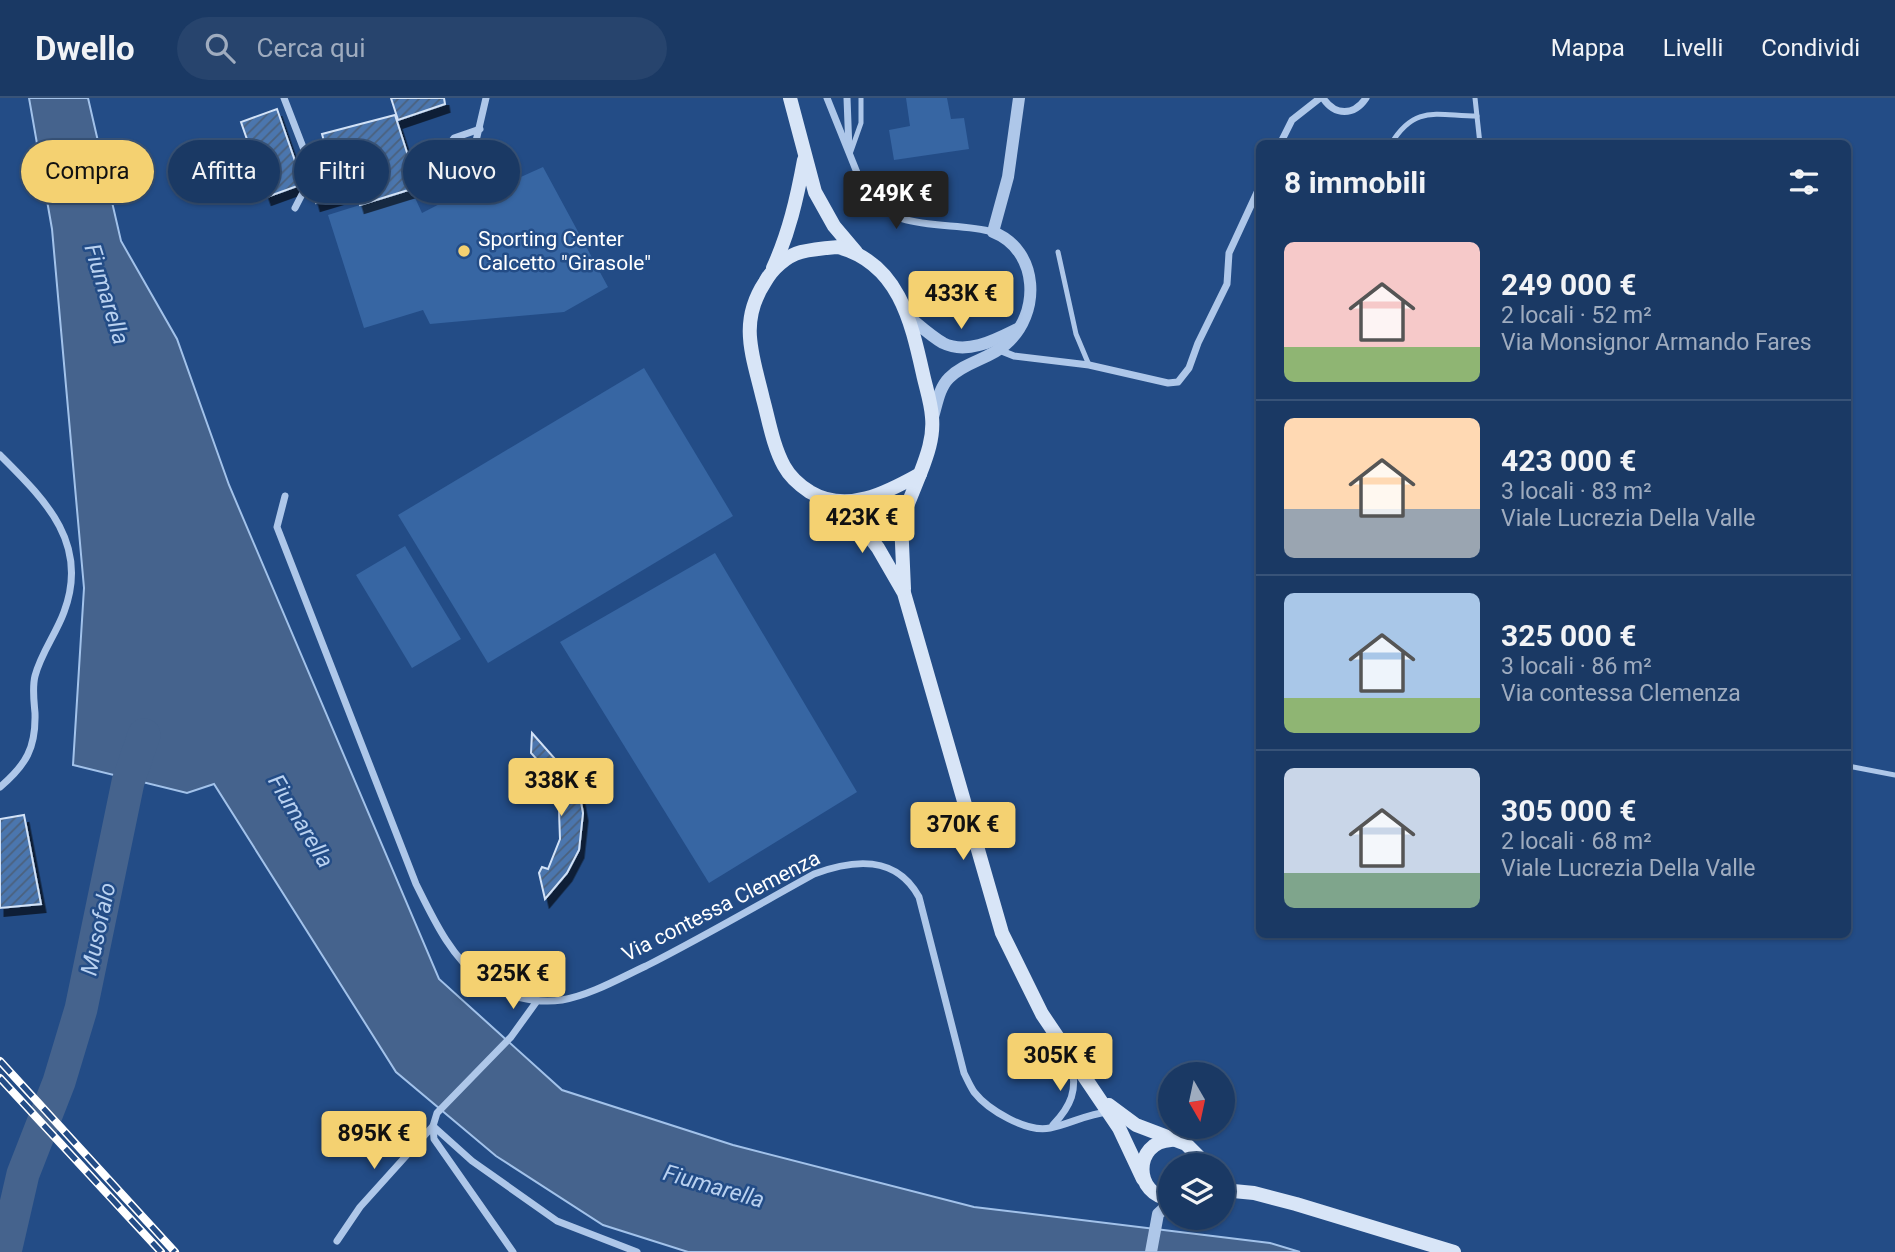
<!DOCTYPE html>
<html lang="it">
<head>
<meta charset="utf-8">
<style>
  :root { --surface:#1a3964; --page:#27446d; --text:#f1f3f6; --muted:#9facbf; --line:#385378; --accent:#f4d171 }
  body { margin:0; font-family:Roboto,sans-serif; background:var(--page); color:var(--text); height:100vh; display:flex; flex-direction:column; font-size:26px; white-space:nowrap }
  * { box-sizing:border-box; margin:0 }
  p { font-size:23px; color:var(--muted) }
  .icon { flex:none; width:38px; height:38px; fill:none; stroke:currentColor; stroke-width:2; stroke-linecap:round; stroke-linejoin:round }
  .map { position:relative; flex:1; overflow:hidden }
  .drawer { position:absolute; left:1256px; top:42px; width:595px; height:798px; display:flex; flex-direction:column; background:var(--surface); border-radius:10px; box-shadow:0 2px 5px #0004,0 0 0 2px var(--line) }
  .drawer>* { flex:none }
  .top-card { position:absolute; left:21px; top:42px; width:665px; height:63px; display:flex; gap:14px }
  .needle { width:46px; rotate:171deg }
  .fabs { position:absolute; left:1158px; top:964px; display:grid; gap:14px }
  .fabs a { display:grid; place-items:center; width:77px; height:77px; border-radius:50%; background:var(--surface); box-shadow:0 2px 5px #0004,0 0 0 2px var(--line); font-size:35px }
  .price { position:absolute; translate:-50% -60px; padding:0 16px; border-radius:7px; background:var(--accent); color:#111; font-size:23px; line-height:46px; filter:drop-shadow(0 2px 4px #0008) }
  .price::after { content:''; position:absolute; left:50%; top:42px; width:21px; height:16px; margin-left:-10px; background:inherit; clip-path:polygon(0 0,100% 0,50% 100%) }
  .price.active { background:#222; color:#fff }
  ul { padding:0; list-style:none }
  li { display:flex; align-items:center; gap:21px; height:175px; padding:0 28px }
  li+li { border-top:2px solid var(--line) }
  li span { display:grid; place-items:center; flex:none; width:196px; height:140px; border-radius:10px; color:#555 }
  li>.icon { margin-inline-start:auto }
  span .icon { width:84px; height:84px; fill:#fffc; stroke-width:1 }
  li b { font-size:30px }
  h2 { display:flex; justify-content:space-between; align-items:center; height:84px; padding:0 28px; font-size:30px }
  .tag { padding:0 24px; border-radius:32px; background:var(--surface); box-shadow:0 2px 5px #0004,0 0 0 2px var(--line); font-size:24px; line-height:63px }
  .tag.active { background:var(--accent); color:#111 }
  header { display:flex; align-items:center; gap:42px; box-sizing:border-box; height:98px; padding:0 35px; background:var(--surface); border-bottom:2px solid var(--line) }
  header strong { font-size:33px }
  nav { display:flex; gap:38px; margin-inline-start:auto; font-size:24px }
  .search { width:490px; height:63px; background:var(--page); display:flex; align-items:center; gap:18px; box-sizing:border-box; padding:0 24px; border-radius:38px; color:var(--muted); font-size:26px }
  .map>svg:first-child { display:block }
  .pitch { fill:#3766a3 }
  .water { fill:#45638d; stroke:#a2c2ea; stroke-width:2 }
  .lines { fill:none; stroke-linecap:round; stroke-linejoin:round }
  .river { stroke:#45638d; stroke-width:33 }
  .building { fill:url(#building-hatch); stroke:#d2e2f7; stroke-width:2; filter:url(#shadow) }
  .service { stroke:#aec7e9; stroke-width:5 }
  .minor { stroke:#aec7e9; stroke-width:7 }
  .tertiary { stroke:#aec7e9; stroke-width:12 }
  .secondary { stroke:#d8e5f7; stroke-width:14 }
  .rail-casing { stroke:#fff; stroke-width:8 }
  .rail { stroke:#234c86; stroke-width:5; stroke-dasharray:16; stroke-linecap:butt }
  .poi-dot { fill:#f4d171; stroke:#234c86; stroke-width:2.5 }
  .labels { text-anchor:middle; stroke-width:5; stroke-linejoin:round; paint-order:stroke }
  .poi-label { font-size:21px; fill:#fff; stroke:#234c86; text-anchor:start }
  .street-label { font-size:21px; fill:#fff; stroke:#234c86 }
  .water-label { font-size:23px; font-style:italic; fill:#b9d1f0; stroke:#234c86 }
</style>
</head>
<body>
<header>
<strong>Dwello</strong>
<div class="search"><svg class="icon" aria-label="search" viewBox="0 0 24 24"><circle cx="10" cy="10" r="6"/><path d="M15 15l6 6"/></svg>Cerca qui</div>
<nav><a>Mappa</a><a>Livelli</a><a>Condividi</a></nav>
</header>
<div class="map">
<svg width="1895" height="1154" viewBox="0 0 1895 1154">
  <defs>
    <pattern id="building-hatch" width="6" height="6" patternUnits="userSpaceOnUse" patternTransform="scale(1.75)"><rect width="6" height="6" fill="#4b76ae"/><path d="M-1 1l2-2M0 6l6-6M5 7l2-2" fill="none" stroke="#4c617d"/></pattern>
    <filter id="shadow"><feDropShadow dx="4.5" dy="8" stdDeviation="0" flood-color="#0009"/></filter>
  </defs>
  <rect width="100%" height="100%" fill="#234c86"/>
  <!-- pitch -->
  <g class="pitch">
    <polygon points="906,0 947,0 951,21 964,20 969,51 894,62 889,32 910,28"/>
    <polygon points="543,69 608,189 564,214 430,226 423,212 364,230 328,117 411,91 422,115 463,94 473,107 487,94"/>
    <polygon points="644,270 733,418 488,565 398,417"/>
    <polygon points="405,448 461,541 412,570 356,477"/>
    <polygon points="715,455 857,694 709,785 560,544"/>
  </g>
  <!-- water -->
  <polygon class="water" points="29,0 88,0 121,143 177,241 229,387 439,881 562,992 733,1047 974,1109 1270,1145 1300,1154 688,1154 603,1127 496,1058 396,974 214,686 187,695 73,667 84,490 52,131"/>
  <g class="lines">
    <!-- river -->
    <polyline class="river" points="5,1154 23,1076 59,984 81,911 128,684 144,637"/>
  </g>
  <!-- building -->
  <g class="building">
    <polygon points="391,0 444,0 445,6 398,22"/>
    <polygon points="277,11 303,86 267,99 241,24"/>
    <polygon points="395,17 418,89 360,107 356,93 316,105 312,90 335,83 322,36"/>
    <polygon points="532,635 578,687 583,715 579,752 567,775 545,801 539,775 542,769 548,771 560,741 559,713 551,677 531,655"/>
    <polygon points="24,717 41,806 0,810 0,721"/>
  </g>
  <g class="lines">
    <!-- service -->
    <g class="service">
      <polyline points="1475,0 1480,46"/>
      <path d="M 1391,46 C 1415,6 1437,18 1477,18"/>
      <polyline points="850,56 861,25 861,0"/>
      <polyline points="1058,154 1076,236 1089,267"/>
      <polyline points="1848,668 1895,677"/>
    </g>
    <!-- minor -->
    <g class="minor">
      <polyline points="284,0 313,75 295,110"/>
      <path d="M 827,0 L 864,92 C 893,137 950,122 993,134"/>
      <polyline points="847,0 849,52"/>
      <path d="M 1323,0 C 1335,18 1354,18 1366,0"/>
      <polyline points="1280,46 1292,22 1320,0"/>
      <polyline points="439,60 454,40 480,31"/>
      <polyline points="469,73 486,0"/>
      <polyline points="469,73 492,99"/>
      <polyline points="443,83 469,73"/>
      <polyline points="999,252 1014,258 1089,267 1168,285 1178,284 1189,270 1198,245 1227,186 1229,155 1260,88"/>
      <path d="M 0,357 C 45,402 90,445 64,514 C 56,536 41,555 35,578 C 32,590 34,603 35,615 C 36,650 26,667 0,689"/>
      <path d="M 285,398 L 277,429 L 416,786 C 433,820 450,858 482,882 C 503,898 535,906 562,902 C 591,897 620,880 646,868 C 703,839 758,807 814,776 C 854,761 896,757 919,799 L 964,975 C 967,981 970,988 974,994 C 988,1012 1027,1035 1050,1030 C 1070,1026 1087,1016 1108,1014"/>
      <path d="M 1053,1027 C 1071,1008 1078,992 1071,966"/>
      <polyline points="433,1028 472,1063 557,1123 637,1154"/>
      <polyline points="433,1029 434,1041 513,1154"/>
      <polyline points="337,1143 360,1109 433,1028 437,1015 511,939 537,903"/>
    </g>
    <!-- tertiary -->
    <g class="tertiary">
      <path d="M 908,218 C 919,227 931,238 943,245 C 967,257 995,242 1017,231"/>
      <path d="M 933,319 C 937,306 939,290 949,280 C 965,264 989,261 1005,247 C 1042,216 1039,152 993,134 L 1008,79 L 1019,0"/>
      <polyline points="1151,1154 1158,1116 1171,1104"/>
    </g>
    <!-- secondary -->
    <g class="secondary">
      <polyline points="790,0 815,94 834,128 856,154"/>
      <path d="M 838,149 C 898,165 911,222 923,276 C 926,290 931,304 932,319 C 934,339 927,358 920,376 C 886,395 847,416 810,394 C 799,387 790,379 784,368 C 773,348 769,323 763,301 C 753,258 738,225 765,184 C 772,171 786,158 801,154 C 813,151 826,150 838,149 Z"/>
      <path d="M 773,170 C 789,135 797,100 804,62"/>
      <polyline points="843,404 878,450 904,495 1002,835 1042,916 1119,1030 1143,1081"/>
      <polyline points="904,491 901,423 920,376"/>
      <polyline points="1109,1007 1136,1027 1186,1046 1208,1068"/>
      <polyline points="1223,1092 1254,1095 1296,1106 1454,1154"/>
      <path d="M 1171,1101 C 1133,1098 1133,1044 1171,1042"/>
    </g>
    <!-- rail casing -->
    <g class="rail-casing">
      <g id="rail">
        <polyline points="0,963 175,1154"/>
        <polyline points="0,980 161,1154"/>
      </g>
    </g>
    <!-- rail -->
    <use href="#rail" class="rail"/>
  </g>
  <!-- markers -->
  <circle class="poi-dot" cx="464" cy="153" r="7"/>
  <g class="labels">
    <!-- poi labels -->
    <g class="poi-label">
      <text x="478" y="148">Sporting Center<tspan x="478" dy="24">Calcetto "Girasole"</tspan></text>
    </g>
    <!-- street labels -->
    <g class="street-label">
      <text transform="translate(721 808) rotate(-27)" y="7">Via contessa Clemenza</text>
    </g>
    <!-- water labels -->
    <g class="water-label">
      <text transform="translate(107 196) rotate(73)" y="8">Fiumarella</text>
      <text transform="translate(301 723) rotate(59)" y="8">Fiumarella</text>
      <text transform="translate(98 831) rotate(-78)" y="8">Musofalo</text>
      <text transform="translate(714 1088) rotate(16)" y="8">Fiumarella</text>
    </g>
  </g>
</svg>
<div class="fabs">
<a><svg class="needle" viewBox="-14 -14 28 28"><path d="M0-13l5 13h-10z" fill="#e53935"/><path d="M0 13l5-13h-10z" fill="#9facbf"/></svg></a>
<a><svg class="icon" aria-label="layers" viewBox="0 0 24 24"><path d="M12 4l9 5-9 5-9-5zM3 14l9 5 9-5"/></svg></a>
</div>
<b class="price active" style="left:896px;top:133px">249K €</b>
<b class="price" style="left:961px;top:233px">433K €</b>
<b class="price" style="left:862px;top:457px">423K €</b>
<b class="price" style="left:561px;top:720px">338K €</b>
<b class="price" style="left:963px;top:764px">370K €</b>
<b class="price" style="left:513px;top:913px">325K €</b>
<b class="price" style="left:1060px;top:995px">305K €</b>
<b class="price" style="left:374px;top:1073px">895K €</b>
<div class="top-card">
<a class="tag active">Compra</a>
<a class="tag">Affitta</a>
<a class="tag">Filtri</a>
<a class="tag">Nuovo</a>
</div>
<section class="drawer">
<h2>8 immobili<svg class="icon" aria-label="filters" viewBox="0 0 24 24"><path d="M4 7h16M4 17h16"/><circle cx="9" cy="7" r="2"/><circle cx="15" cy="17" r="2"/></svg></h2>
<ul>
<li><span style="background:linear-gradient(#f6c9c9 75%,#8fb573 0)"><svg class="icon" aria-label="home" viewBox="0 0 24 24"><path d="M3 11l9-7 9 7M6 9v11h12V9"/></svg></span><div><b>249 000 €</b><p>2 locali · 52 m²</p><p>Via Monsignor Armando Fares</p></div></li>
<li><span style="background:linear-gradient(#ffd9b3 65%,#9aa5b1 0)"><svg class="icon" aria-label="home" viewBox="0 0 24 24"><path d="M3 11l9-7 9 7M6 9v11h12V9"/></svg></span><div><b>423 000 €</b><p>3 locali · 83 m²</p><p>Viale Lucrezia Della Valle</p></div></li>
<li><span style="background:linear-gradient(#a9c7e8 75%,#8fb573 0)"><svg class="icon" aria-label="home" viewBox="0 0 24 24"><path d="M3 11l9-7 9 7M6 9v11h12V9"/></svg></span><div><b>325 000 €</b><p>3 locali · 86 m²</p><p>Via contessa Clemenza</p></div></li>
<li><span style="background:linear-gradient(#c9d6e8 75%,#7fa58c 0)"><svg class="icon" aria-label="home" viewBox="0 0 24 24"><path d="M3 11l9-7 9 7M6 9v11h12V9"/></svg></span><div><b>305 000 €</b><p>2 locali · 68 m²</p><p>Viale Lucrezia Della Valle</p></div></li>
</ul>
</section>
</div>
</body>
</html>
